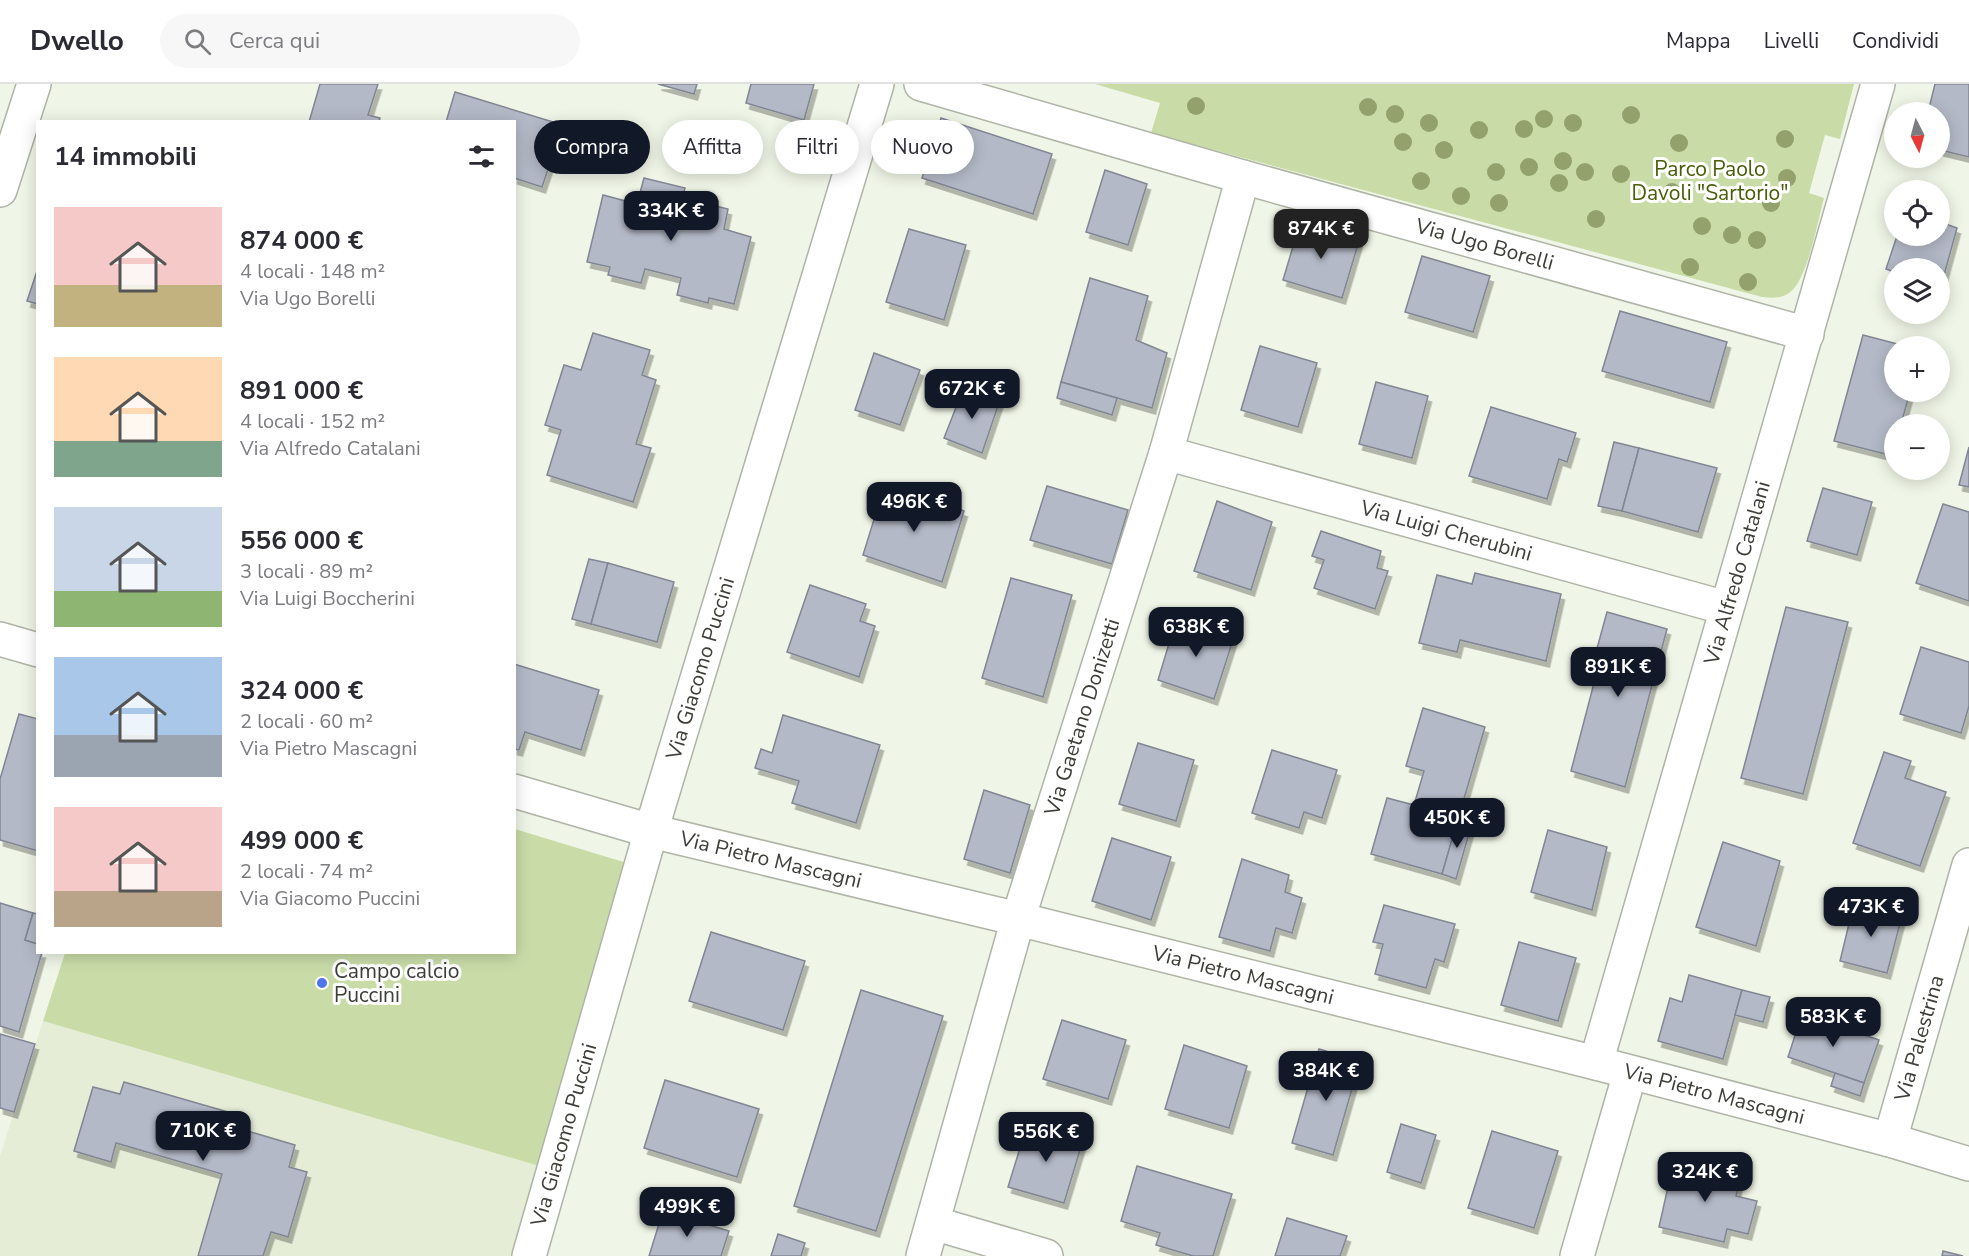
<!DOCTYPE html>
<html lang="it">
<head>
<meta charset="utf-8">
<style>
  :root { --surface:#fff; --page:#f7f7f7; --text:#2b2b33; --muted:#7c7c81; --line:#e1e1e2; --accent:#111827 }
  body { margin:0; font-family:"Nunito Sans",sans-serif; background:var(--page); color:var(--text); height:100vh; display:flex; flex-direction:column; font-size:22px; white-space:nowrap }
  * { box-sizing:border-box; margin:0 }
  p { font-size:20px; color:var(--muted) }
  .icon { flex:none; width:33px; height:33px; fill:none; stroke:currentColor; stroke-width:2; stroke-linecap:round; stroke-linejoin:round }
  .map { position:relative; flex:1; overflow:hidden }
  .sheet { position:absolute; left:36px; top:36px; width:480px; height:834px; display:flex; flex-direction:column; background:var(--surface); border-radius:0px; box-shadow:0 3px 15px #0003 }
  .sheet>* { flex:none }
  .hud { position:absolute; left:534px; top:36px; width:570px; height:54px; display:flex; gap:12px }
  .needle { width:39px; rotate:174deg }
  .tools { position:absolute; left:1884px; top:18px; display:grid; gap:12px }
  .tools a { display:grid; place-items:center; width:66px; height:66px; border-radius:50%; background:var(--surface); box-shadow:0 3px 15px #0003; font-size:30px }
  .price { position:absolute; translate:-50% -51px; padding:0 14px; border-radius:12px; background:var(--accent); color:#fff; font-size:20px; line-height:39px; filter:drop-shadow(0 2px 3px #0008) }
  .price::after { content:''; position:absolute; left:50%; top:36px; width:18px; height:14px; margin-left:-9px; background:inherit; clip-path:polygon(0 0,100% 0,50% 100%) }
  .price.on { background:#222; color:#fff }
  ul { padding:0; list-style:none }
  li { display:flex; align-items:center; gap:18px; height:150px; padding:0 18px }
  li span { display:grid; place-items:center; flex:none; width:168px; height:120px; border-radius:0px; color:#555 }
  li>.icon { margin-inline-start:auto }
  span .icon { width:72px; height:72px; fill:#fffc; stroke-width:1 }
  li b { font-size:26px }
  h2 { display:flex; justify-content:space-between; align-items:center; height:72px; padding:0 18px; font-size:26px }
  .tag { padding:0 21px; border-radius:27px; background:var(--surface); box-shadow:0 3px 15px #0003; font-size:21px; line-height:54px }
  .tag.on { background:var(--accent); color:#fff }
  header { display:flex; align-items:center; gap:36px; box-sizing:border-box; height:84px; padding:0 30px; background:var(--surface); border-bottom:2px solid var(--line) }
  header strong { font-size:28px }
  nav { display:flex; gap:33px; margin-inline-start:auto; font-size:21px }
  .search { width:420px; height:54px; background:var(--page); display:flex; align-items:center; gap:15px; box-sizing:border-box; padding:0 21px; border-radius:33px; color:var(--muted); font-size:22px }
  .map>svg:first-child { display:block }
  .built { fill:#e5edd7 }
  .green { fill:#c9dca8 }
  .building { fill:#b4b9c7; stroke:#818693; stroke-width:1.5; filter:url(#shadow) }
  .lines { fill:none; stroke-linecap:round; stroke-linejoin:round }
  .street-casing { stroke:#afb4a7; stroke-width:36 }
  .street { stroke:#fff; stroke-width:33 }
  .tree { fill:#93a26c }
  .poi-dot { fill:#4e75e9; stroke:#fff; stroke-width:2 }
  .labels { text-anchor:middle; stroke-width:6; stroke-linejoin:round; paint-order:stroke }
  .park-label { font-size:21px; fill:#475d07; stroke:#fff }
  .street-label { font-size:21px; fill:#3c3e38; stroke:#fff }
  .poi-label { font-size:21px; fill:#3c3e38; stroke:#fff; text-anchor:start }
</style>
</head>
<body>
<header>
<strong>Dwello</strong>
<div class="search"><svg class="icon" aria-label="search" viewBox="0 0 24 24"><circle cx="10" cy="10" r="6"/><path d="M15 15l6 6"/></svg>Cerca qui</div>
<nav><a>Mappa</a><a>Livelli</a><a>Condividi</a></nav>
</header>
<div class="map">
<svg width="1969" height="1172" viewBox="0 0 1969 1172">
  <defs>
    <filter id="shadow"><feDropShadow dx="3.5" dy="6" stdDeviation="0" flood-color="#0004"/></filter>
  </defs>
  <rect width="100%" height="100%" fill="#f0f6e7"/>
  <!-- built -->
  <polygon class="built" points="43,937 553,1086 528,1172 0,1172 0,1072"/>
  <!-- green -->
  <g class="green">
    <path d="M 1095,0 L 1854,0 L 1840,55 L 1825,51 L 1809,109 L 1824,114 C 1818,136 1807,198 1789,209 C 1780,215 1772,214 1762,213 L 1151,49 L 1160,19 Z"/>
    <polygon points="515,745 640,783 553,1086 43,937 65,869 514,868"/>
  </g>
  <!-- building -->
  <g class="building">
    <polygon points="320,0 378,0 368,31 380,34 379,38 309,38"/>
    <polygon points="658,0 697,0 694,10"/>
    <polygon points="751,0 814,0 804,36 746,19"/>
    <polygon points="1935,0 1969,0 1969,73 1940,66 1940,28 1928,28"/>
    <polygon points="455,8 563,41 542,103 514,94 514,38 446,38"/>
    <polygon points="941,34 1052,70 1033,130 922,94"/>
    <polygon points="1105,86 1147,100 1128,161 1086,148"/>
    <polygon points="644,94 685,104 682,114 728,125 724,145 751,153 734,220 709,214 708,219 677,211 681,194 645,185 641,199 608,191 610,183 587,178 603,111 637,120"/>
    <polygon points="1940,138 1957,144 1941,202 1940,202 1940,184 1894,184 1894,188 1886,185 1897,152 1940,152"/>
    <polygon points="1300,139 1359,157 1342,214 1283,196"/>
    <polygon points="909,145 966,161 944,236 886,218"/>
    <polygon points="1422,172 1490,192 1473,248 1405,228"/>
    <polygon points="38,184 38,220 27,217"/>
    <polygon points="1090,194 1148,212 1136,256 1167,269 1152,324 1061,298"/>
    <polygon points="1620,227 1727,258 1710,318 1602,287"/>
    <polygon points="593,249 650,266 642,291 656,296 636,360 651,364 633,418 547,391 561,346 545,341 564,281 581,286"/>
    <polygon points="1863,251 1905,262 1894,262 1894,308 1910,308 1901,340 1894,340 1893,372 1834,357"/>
    <polygon points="1260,262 1317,279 1298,343 1241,326"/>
    <polygon points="874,269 920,286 900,341 855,326"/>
    <polygon points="1061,298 1117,314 1112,331 1057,314"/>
    <polygon points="1376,298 1428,312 1412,374 1359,360"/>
    <polygon points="964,303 1000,316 982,369 944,354"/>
    <polygon points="1491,323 1576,349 1567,378 1559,375 1547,415 1469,392"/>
    <polygon points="1614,358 1639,364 1622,427 1598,422"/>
    <polygon points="1969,363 1969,403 1959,401"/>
    <polygon points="1639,364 1717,384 1698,448 1622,427"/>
    <polygon points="885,400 964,427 942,498 863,471"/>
    <polygon points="1047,402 1128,426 1112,480 1030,456"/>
    <polygon points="1823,404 1872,418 1857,471 1807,457"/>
    <polygon points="1217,417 1272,438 1251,506 1194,487"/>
    <polygon points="1943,420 1969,428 1969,517 1916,499"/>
    <polygon points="1321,447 1381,467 1377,484 1388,487 1375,525 1314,504 1324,476 1312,472"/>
    <polygon points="589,475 608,479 591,540 572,535"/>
    <polygon points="608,479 674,498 657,558 591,540"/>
    <polygon points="1475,489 1561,510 1546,577 1460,556 1457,568 1419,559 1437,491 1472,500"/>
    <polygon points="1011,494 1072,511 1043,613 982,594"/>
    <polygon points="810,501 866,520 860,537 875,542 859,593 787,568"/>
    <polygon points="1786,523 1848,538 1803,710 1741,694"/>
    <polygon points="1607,528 1667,545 1625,703 1571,687 1599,580 1593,579"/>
    <polygon points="1177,533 1234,553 1214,615 1158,596"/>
    <polygon points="1921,563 1969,578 1969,622 1961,649 1900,630"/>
    <polygon points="514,580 599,606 581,666 525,648 519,666 514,665"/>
    <polygon points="1423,624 1485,643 1442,790 1371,770 1387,714 1414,721 1424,687 1406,682"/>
    <polygon points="19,630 38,635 38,767 0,756 0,695"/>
    <polygon points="783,631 880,661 856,739 792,719 799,697 755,684 761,665 772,669"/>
    <polygon points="1138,659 1194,676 1176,737 1119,720"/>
    <polygon points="1272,666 1337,686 1322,734 1304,728 1299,744 1252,729"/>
    <polygon points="1884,668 1911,677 1905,694 1946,708 1920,782 1853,759"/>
    <polygon points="984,706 1030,721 1010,789 964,775"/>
    <polygon points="1458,735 1472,739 1456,795 1442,790"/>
    <polygon points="1548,746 1607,763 1592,826 1531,808"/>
    <polygon points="1112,754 1171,773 1151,836 1092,817"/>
    <polygon points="1723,758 1780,777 1756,862 1696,843"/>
    <polygon points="1242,775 1289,791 1285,808 1302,814 1292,849 1276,844 1270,867 1219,853"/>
    <polygon points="0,819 33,829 25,856 38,860 38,868 42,868 19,948 0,942"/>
    <polygon points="1854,819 1902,832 1887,889 1840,877"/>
    <polygon points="1384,821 1455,840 1444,878 1435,875 1426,904 1375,890 1383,860 1373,858"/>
    <polygon points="33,829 38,830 38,860 25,856"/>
    <polygon points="711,848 805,877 783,946 689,917"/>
    <polygon points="1519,858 1576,874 1558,937 1501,921"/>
    <polygon points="1689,891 1742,906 1723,975 1658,957 1670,914 1682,918"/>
    <polygon points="861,906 943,932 876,1147 794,1122"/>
    <polygon points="1742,906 1770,913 1763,938 1735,931"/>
    <polygon points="1802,930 1879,956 1864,999 1788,973"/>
    <polygon points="1062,936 1126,956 1108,1015 1043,995"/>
    <polygon points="0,950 35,960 14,1028 0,1024"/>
    <polygon points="1184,961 1247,982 1229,1044 1165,1025"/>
    <polygon points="1319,965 1360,977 1333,1071 1292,1059"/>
    <polygon points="1835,989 1864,999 1860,1012 1831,1002"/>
    <polygon points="665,996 759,1025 737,1093 644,1064"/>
    <polygon points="124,998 228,1028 224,1040 295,1061 289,1083 307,1088 288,1153 271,1148 263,1172 198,1172 222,1090 116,1059 111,1078 74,1067 93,1003 120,1010"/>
    <polygon points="1028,1038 1083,1056 1064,1119 1008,1103"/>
    <polygon points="1401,1040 1436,1051 1421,1099 1387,1088"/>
    <polygon points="1492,1047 1558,1067 1534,1144 1468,1124"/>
    <polygon points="1674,1076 1741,1091 1736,1112 1757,1117 1748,1150 1727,1145 1724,1158 1659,1143"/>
    <polygon points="1137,1082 1232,1110 1213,1172 1193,1172 1156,1161 1160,1149 1121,1137"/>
    <polygon points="663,1127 729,1147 721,1172 649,1172"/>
    <polygon points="1287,1134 1347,1152 1340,1172 1275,1172"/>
    <polygon points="778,1150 805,1159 801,1172 771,1172"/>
    <polygon points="1943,1167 1963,1172 1942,1172"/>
  </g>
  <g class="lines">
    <!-- street casing -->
    <g class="street-casing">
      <g id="street">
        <path id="s1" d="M 921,0 L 1243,93 L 1807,250"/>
        <polyline points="0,106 34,0"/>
        <path id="s2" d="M 1166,369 L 1726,524"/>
        <polyline points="0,555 38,566"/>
        <path id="s3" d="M 514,707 L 651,747 L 1018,835 L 1596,979 L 1890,1056 L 1969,1080"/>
        <path id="s4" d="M 1596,979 L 1878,0"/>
        <path id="s5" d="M 1890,1056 L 1969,781"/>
        <polyline points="933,1139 1046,1172"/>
        <path id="s6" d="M 529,1172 L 651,747 L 877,0"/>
        <path id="s7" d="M 923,1172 L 1018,835 L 1166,369 L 1243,93"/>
        <polyline points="1577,1172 1630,989"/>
      </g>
    </g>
    <!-- street -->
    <use href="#street" class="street"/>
  </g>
  <!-- trees -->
  <g class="tree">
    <circle cx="1196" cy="22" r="9"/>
    <circle cx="1368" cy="23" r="9"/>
    <circle cx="1395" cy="30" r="9"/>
    <circle cx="1631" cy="31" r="9"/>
    <circle cx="1544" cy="35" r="9"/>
    <circle cx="1429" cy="39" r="9"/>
    <circle cx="1573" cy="39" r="9"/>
    <circle cx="1524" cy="45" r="9"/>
    <circle cx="1479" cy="46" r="9"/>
    <circle cx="1785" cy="55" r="9"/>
    <circle cx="1403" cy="58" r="9"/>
    <circle cx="1679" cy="59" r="9"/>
    <circle cx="1444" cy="66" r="9"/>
    <circle cx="1563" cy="77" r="9"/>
    <circle cx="1529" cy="83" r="9"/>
    <circle cx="1496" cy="88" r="9"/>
    <circle cx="1585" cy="88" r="9"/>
    <circle cx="1621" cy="90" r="9"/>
    <circle cx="1787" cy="94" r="9"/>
    <circle cx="1421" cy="97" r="9"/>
    <circle cx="1559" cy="99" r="9"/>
    <circle cx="1672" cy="108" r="9"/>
    <circle cx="1461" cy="112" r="9"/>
    <circle cx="1499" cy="119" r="9"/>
    <circle cx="1771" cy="119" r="9"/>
    <circle cx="1596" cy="135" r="9"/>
    <circle cx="1702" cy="142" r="9"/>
    <circle cx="1732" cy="151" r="9"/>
    <circle cx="1757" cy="156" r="9"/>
    <circle cx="1690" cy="183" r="9"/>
    <circle cx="1748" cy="198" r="9"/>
  </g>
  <!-- markers -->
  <circle class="poi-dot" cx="322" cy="899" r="6"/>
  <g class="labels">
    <!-- park labels -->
    <g class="park-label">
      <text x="1710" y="92">Parco Paolo<tspan x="1710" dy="24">Davoli "Sartorio"</tspan></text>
    </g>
    <!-- street labels -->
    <g class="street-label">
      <text dy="7" stroke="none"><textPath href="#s1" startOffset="586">Via Ugo Borelli</textPath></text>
      <text dy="7" stroke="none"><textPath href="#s2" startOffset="291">Via Luigi Cherubini</textPath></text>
      <text dy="7" stroke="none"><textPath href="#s4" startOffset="510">Via Alfredo Catalani</textPath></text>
      <text dy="7" stroke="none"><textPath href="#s6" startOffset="612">Via Giacomo Puccini</textPath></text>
      <text dy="7" stroke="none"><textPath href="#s7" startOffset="562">Via Gaetano Donizetti</textPath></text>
      <text dy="7" stroke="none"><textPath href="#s3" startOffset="266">Via Pietro Mascagni</textPath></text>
      <text dy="7" stroke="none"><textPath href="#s3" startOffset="752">Via Pietro Mascagni</textPath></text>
      <text dy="7" stroke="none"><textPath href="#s5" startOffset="106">Via Palestrina</textPath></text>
      <text dy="7" stroke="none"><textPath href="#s3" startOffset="1238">Via Pietro Mascagni</textPath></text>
      <text dy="7" stroke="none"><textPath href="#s6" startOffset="126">Via Giacomo Puccini</textPath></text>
    </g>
    <!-- poi labels -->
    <g class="poi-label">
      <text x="334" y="894">Campo calcio<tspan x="334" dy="24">Puccini</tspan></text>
    </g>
  </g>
</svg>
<div class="tools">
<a><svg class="needle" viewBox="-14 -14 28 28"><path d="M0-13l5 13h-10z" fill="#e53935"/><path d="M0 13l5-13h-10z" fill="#7c7c81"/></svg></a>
<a><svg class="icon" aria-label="locate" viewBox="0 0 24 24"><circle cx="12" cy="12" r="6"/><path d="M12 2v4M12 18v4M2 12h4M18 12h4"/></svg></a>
<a><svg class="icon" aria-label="layers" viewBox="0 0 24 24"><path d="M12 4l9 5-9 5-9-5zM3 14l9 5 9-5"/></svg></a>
<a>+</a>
<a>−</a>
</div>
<b class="price" style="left:671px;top:158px">334K €</b>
<b class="price on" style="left:1321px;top:176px">874K €</b>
<b class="price" style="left:972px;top:336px">672K €</b>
<b class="price" style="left:914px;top:449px">496K €</b>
<b class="price" style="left:1196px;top:574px">638K €</b>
<b class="price" style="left:1618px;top:614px">891K €</b>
<b class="price" style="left:1457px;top:765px">450K €</b>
<b class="price" style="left:1871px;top:854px">473K €</b>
<b class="price" style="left:1833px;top:964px">583K €</b>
<b class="price" style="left:1326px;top:1018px">384K €</b>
<b class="price" style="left:203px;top:1078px">710K €</b>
<b class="price" style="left:1046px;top:1079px">556K €</b>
<b class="price" style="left:1705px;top:1119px">324K €</b>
<b class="price" style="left:687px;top:1154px">499K €</b>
<div class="hud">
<a class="tag on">Compra</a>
<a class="tag">Affitta</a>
<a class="tag">Filtri</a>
<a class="tag">Nuovo</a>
</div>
<section class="sheet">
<h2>14 immobili<svg class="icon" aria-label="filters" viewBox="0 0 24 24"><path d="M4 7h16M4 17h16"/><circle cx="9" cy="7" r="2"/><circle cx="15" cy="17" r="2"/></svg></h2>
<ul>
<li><span style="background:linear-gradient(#f6c9c9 65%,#c2b280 0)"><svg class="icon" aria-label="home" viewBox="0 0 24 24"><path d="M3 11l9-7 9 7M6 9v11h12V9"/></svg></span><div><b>874 000 €</b><p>4 locali · 148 m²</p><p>Via Ugo Borelli</p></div></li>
<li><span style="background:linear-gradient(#ffd9b3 70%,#7fa58c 0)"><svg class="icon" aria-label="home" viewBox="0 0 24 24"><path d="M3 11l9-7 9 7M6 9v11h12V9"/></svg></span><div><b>891 000 €</b><p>4 locali · 152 m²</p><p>Via Alfredo Catalani</p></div></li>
<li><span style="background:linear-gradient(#c9d6e8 70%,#8fb573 0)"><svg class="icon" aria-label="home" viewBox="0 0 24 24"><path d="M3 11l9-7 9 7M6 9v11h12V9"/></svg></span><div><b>556 000 €</b><p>3 locali · 89 m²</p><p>Via Luigi Boccherini</p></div></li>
<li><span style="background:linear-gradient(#a9c7e8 65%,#9aa5b1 0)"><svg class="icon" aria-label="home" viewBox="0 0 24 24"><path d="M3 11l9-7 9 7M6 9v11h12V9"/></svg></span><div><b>324 000 €</b><p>2 locali · 60 m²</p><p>Via Pietro Mascagni</p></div></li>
<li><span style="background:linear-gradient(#f6c9c9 70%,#b9a48a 0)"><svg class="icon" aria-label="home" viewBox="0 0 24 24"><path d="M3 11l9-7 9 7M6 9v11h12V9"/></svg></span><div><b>499 000 €</b><p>2 locali · 74 m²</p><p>Via Giacomo Puccini</p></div></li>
</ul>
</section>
</div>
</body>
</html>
